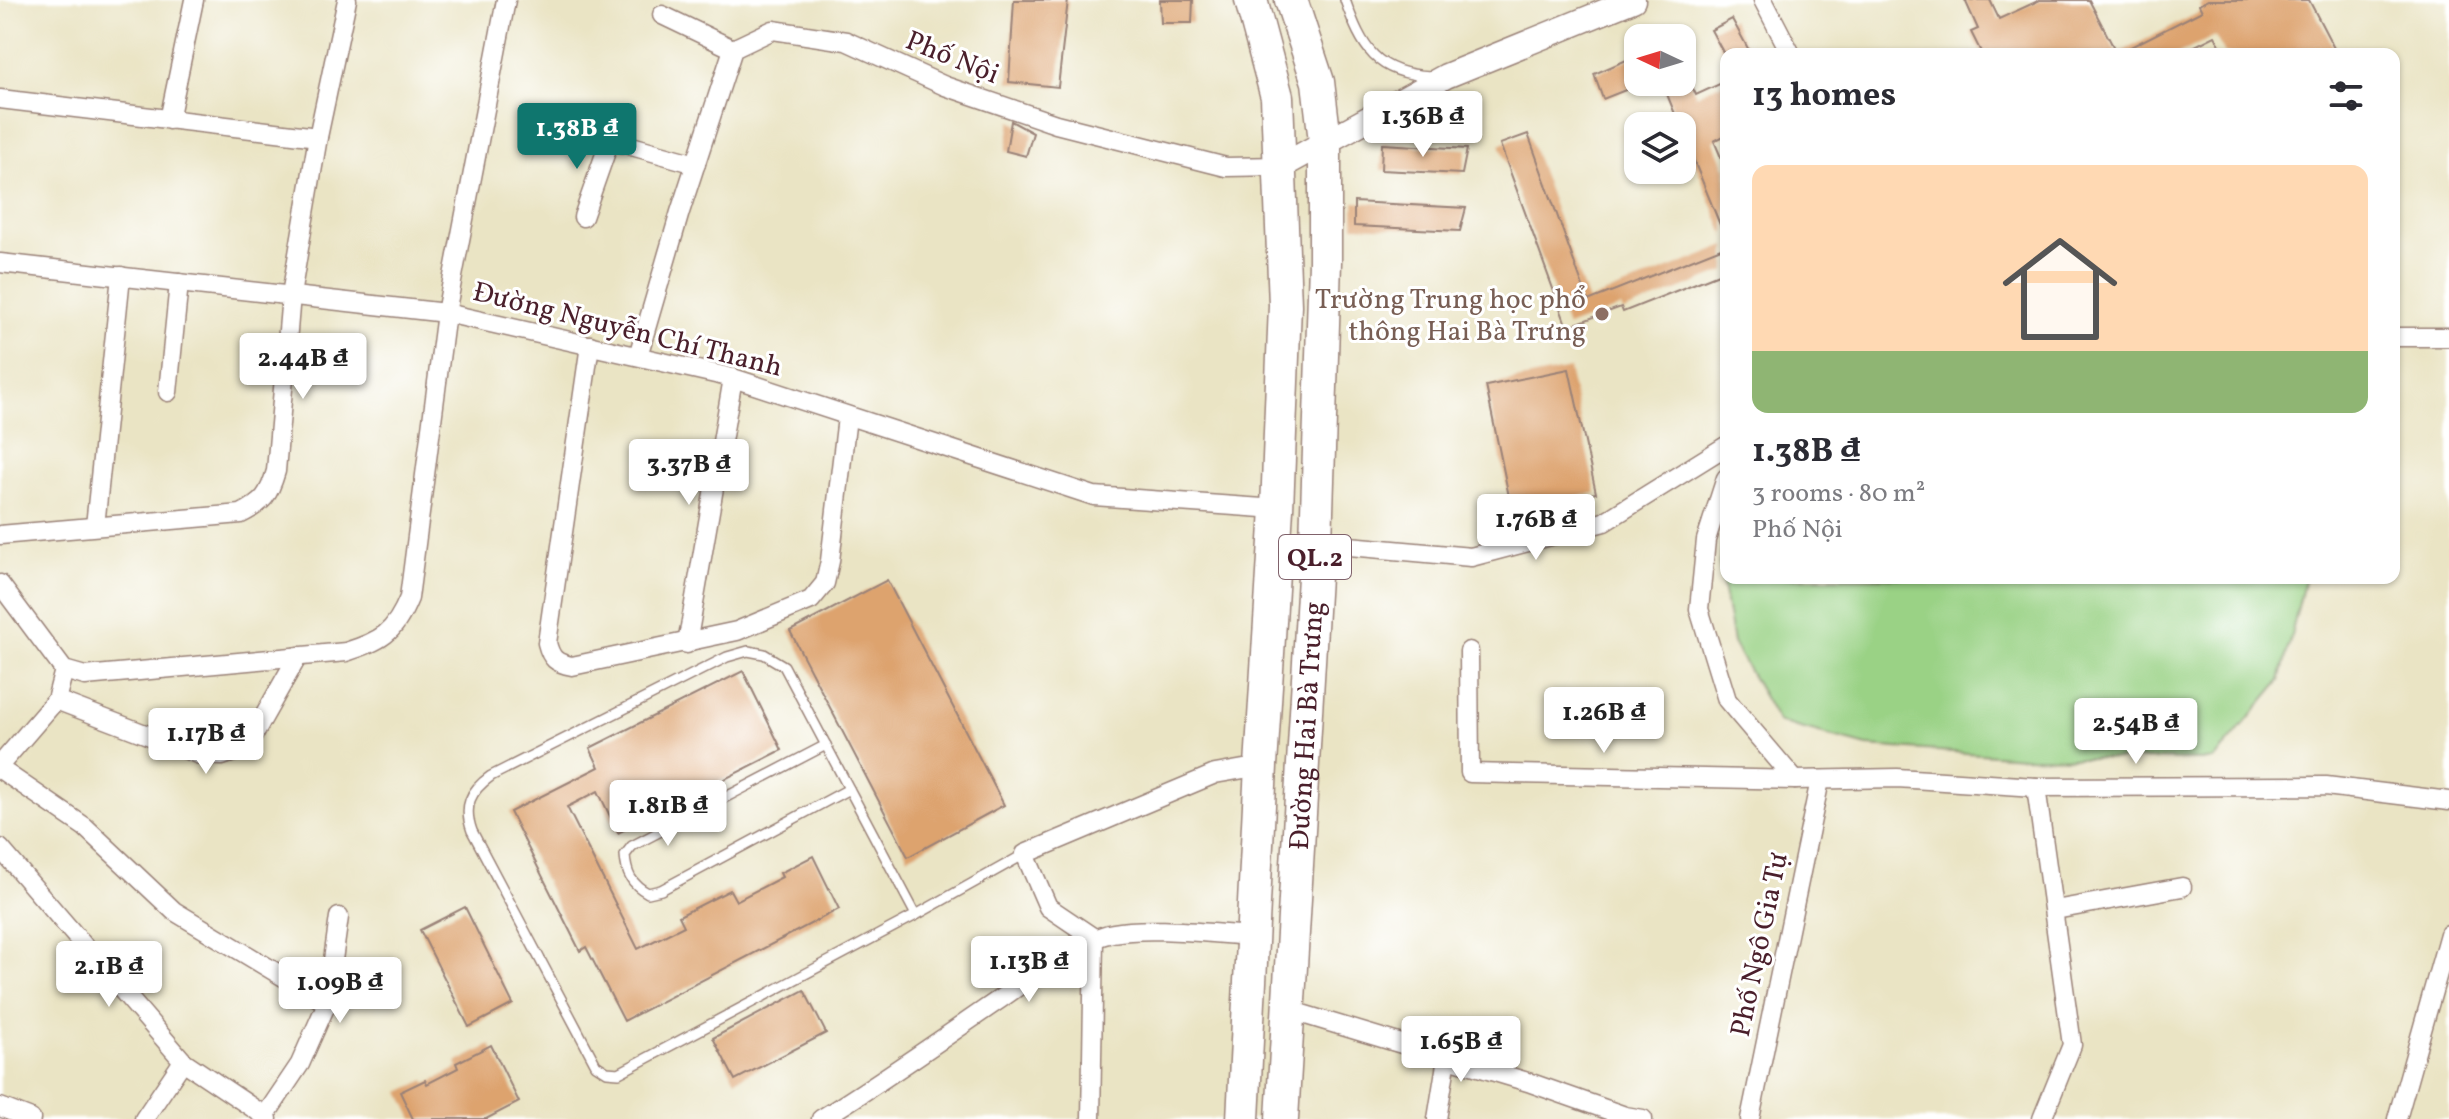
<!DOCTYPE html>
<html lang="en">
<head>
<meta charset="utf-8">
<style>
  :root { --surface:#fff; --page:#f2f2f3; --text:#2b2b33; --muted:#7c7c81; --line:#e1e1e2; --accent:#0f766e }
  body { margin:0; font-family:Vollkorn,serif; background:var(--page); color:var(--text); height:100vh; display:flex; flex-direction:column; font-size:30px; white-space:nowrap }
  * { box-sizing:border-box; margin:0 }
  p { font-size:26px; color:var(--muted) }
  .icon { flex:none; width:44px; height:44px; fill:none; stroke:currentColor; stroke-width:2; stroke-linecap:round; stroke-linejoin:round }
  .map { position:relative; flex:1; overflow:hidden }
  .drawer { position:absolute; left:1720px; top:48px; width:680px; height:536px; display:flex; flex-direction:column; background:var(--surface); border-radius:16px; box-shadow:0 2px 6px #0004 }
  .drawer>* { flex:none }
  .needle { width:52px; rotate:274deg }
  .fabs { position:absolute; left:1624px; top:24px; display:grid; gap:16px }
  .fabs a { display:grid; place-items:center; width:72px; height:72px; border-radius:16px; background:var(--surface); box-shadow:0 2px 6px #0004; font-size:40px }
  .price { position:absolute; translate:-50% -68px; padding:0 18px; border-radius:8px; background:#fff; color:#222; font-size:26px; line-height:52px; filter:drop-shadow(0 2px 4px #0008) }
  .price::after { content:''; position:absolute; left:50%; top:48px; width:24px; height:18px; margin-left:-12px; background:inherit; clip-path:polygon(0 0,100% 0,50% 100%) }
  .price.on { background:var(--accent); color:#fff }
  ul { padding:0; list-style:none }
  li { display:grid; align-content:center; gap:16px; height:424px; padding:0 32px }
  li+li { border-top:2px solid var(--line) }
  li span { display:grid; place-items:center; height:248px; border-radius:16px; color:#555 }
  li>.icon { margin-inline-start:auto }
  span .icon { width:144px; height:144px; fill:#fffc; stroke-width:1 }
  li b { font-size:34px }
  h2 { display:flex; justify-content:space-between; align-items:center; height:96px; padding:0 32px; font-size:34px }
  .map>svg:first-child { display:block }
  .green { fill:#9ad285; stroke:#727858; stroke-width:2 }
  .building { fill:#dda36e }
  .lines { fill:none; stroke-linecap:round; stroke-linejoin:round }
  .service-casing { stroke:#9a8278; stroke-width:12 }
  .minor-casing { stroke:#9a8278; stroke-width:21 }
  .tertiary-casing { stroke:#9a8278; stroke-width:27 }
  .trunk-casing { stroke:#9a8278; stroke-width:35 }
  .service { stroke:#fff; stroke-width:9 }
  .minor { stroke:#fff; stroke-width:18 }
  .tertiary { stroke:#fff; stroke-width:24 }
  .trunk { stroke:#fff; stroke-width:32 }
  .education-dot { fill:#8d6e63; stroke:#fff; stroke-width:3 }
  .labels { text-anchor:middle; stroke-width:6; stroke-linejoin:round; paint-order:stroke }
  .shield { fill:#fff; stroke:#80626b; stroke-width:2 }
  .shield-label { font-size:26px; font-weight:bold; fill:#4a1f2b }
  .street-label { font-size:28px; fill:#4a1f2b; stroke:#fff }
  .education-label { font-size:28px; fill:#785e54; stroke:#fff; text-anchor:end }
</style>
</head>
<body>
<div class="map">
<svg width="2449" height="1119" viewBox="0 0 2449 1119">
  <rect width="100%" height="100%" fill="#fff"/>
  <filter id="ink" filterUnits="userSpaceOnUse"><feTurbulence type="fractalNoise" baseFrequency=".0125" numOctaves="2"/><feDisplacementMap in="SourceGraphic" scale="16" xChannelSelector="R" yChannelSelector="G"/><feConvolveMatrix kernelMatrix="1 2 1 2 8 2 1 2 1" color-interpolation-filters="sRGB"/></filter>
  <filter id="wash" filterUnits="userSpaceOnUse"><feTurbulence type="fractalNoise" baseFrequency=".006" numOctaves="4" result="noise"/><feDisplacementMap in="SourceGraphic" scale="32" xChannelSelector="R" yChannelSelector="G"/><feGaussianBlur stdDeviation="1.8" result="paint"/><feColorMatrix in="noise" values="0 0 0 0 0 0 0 0 0 0 0 0 0 0 0 0 0 1.4 0 .05"/><feComposite in="paint" operator="in"/></filter>
  <g filter="url(#wash)">
    <rect width="100%" height="100%" fill="#eae4c4"/>
    <!-- green -->
    <polygon class="green" points="1726,533 1726,578 2305,578 2280,681 2214,760 2023,757 1867,746 1778,722 1733,643 1719,563"/>
    <g id="blocks">
      <!-- building -->
      <g class="building">
        <polygon points="1014,0 1068,0 1058,87 1009,82"/>
        <polygon points="1160,0 1193,0 1192,23 1161,23"/>
        <polygon points="1965,0 1990,0 1999,19 2040,0 2089,0 2117,54 2202,11 2199,5 2208,0 2309,0 2337,54 2225,54 2215,36 2179,54 1982,54 1971,32 1978,29"/>
        <polygon points="1732,19 1751,54 1724,54 1711,30"/>
        <polygon points="1638,55 1638,85 1603,99 1594,74"/>
        <polygon points="1726,81 1726,135 1714,141 1726,169 1725,237 1662,82 1690,82 1696,95"/>
        <polygon points="1011,121 1033,133 1026,156 1006,151"/>
        <polygon points="1528,134 1588,301 1726,246 1726,271 1623,312 1621,307 1567,327 1500,144"/>
        <polygon points="1382,144 1467,149 1462,174 1381,170"/>
        <polygon points="1354,202 1466,208 1460,231 1354,226"/>
        <polygon points="1569,369 1596,493 1512,511 1486,386"/>
        <polygon points="887,580 1004,805 908,857 790,631"/>
        <polygon points="743,671 782,750 618,833 598,791 567,807 638,949 684,926 679,916 730,890 736,901 782,877 780,873 813,856 839,909 624,1021 586,947 580,951 510,812 599,767 590,748"/>
        <polygon points="465,907 513,1004 469,1027 420,930"/>
        <polygon points="804,990 826,1033 735,1080 713,1038"/>
        <polygon points="491,1045 519,1102 486,1119 413,1119 400,1092 425,1080 427,1084 458,1068 456,1063"/>
      </g>
    </g>
  </g>
  <g filter="url(#ink)">
    <use href="#blocks" fill-opacity="0" stroke="#9a8278" stroke-width="2"/>
    <g class="lines">
      <!-- service casing -->
      <g class="service-casing">
        <g id="service">
          <path d="M 1345,0 C 1362,48 1376,74 1431,76"/>
          <path d="M 748,651 L 764,654 L 784,666 L 916,915 L 619,1073 L 607,1072 L 596,1065 L 472,831 C 463,806 470,791 491,776 L 727,657 Z"/>
          <path d="M 826,745 L 632,846 L 625,855 C 626,873 631,884 648,893 L 661,890 L 849,789"/>
          <polyline points="916,915 1025,854"/>
        </g>
      </g>
      <!-- minor casing -->
      <g class="minor-casing">
        <g id="minor">
          <polyline points="1763,0 1791,54"/>
          <polyline points="662,15 733,49"/>
          <polyline points="0,99 318,137"/>
          <polyline points="531,118 696,164"/>
          <polyline points="169,120 194,0"/>
          <polyline points="583,217 610,140"/>
          <polyline points="0,263 446,313 733,378 1094,496 1277,509"/>
          <polyline points="2394,337 2449,337"/>
          <path d="M 590,345 L 547,643 C 551,659 556,663 572,666 L 737,631 L 811,600 L 825,583 L 830,561 L 847,417"/>
          <polyline points="638,356 680,212 733,49 773,30 846,41 945,86 1056,124 1226,167 1282,166"/>
          <polyline points="168,392 179,283"/>
          <polyline points="1726,478 1706,540 1699,609 1727,700 1795,780"/>
          <polyline points="95,526 121,276"/>
          <path d="M 0,535 L 241,514 C 264,502 269,495 276,471 L 291,295 L 318,137 L 347,0"/>
          <polyline points="1316,543 1471,557 1604,522 1726,446"/>
          <path d="M 0,584 L 64,670 L 85,676 L 346,652 C 381,640 394,635 409,598 L 446,313 L 506,0"/>
          <polyline points="687,644 733,378"/>
          <polyline points="1469,651 1470,773 1795,780 1897,778 2036,787 2326,786 2449,801"/>
          <polyline points="56,700 200,755 222,756 246,748 298,656"/>
          <polyline points="0,765 56,700 64,670"/>
          <polyline points="0,769 85,827 174,911 327,1003"/>
          <polyline points="2036,787 2072,1045 2042,1119"/>
          <polyline points="0,848 183,1061 265,1116"/>
          <polyline points="2055,910 2182,887"/>
          <polyline points="1289,1010 1531,1083 1625,1116 1643,1119"/>
          <polyline points="0,1107 31,1119"/>
          <polyline points="144,1119 183,1061"/>
          <polyline points="268,1119 265,1116 300,1064 327,1003 339,917"/>
          <path d="M 821,1119 C 883,1081 943,1038 1003,997 C 1032,977 1080,939 1113,933 C 1150,926 1214,934 1253,936"/>
          <polyline points="1091,1119 1094,938 1048,907 1025,854 1215,774 1261,766"/>
          <polyline points="1437,1119 1447,1058"/>
          <polyline points="1750,1119 1820,780"/>
          <polyline points="2397,1119 2449,934"/>
        </g>
      </g>
      <!-- tertiary casing -->
      <g class="tertiary-casing">
        <polyline id="tertiary" points="1282,166 1446,76 1633,0"/>
      </g>
      <!-- trunk casing -->
      <g class="trunk-casing">
        <g id="trunk">
          <polyline points="1243,1119 1261,766 1277,509 1285,305 1277,97 1251,0"/>
          <path id="s1" d="M 1282,1119 L 1316,543 L 1325,262 L 1325,141 L 1318,82 L 1291,0"/>
        </g>
      </g>
      <!-- service -->
      <use href="#service" class="service"/>
      <!-- minor -->
      <use href="#minor" class="minor"/>
      <!-- tertiary -->
      <use href="#tertiary" class="tertiary"/>
      <!-- trunk -->
      <use href="#trunk" class="trunk"/>
    </g>
  </g>
  <!-- markers -->
  <circle class="education-dot" cx="1602" cy="314" r="8"/>
  <g class="labels">
    <!-- shield labels -->
    <rect class="shield" x="1279" y="535" width="72" height="44" rx="6"/>
    <g class="shield-label">
      <text x="1315" y="566">QL.2</text>
    </g>
    <!-- street labels -->
    <g class="street-label">
      <text transform="translate(953 56) rotate(22)" y="10">Phố Nội</text>
      <text transform="translate(628 328) rotate(14)" y="10">Đường Nguyễn Chí Thanh</text>
      <text dy="10" stroke="none"><textPath href="#s1" startOffset="394">Đường Hai Bà Trưng</textPath></text>
      <text transform="translate(1758 944) rotate(-78)" y="10">Phố Ngô Gia Tự</text>
    </g>
    <!-- education labels -->
    <g class="education-label">
      <text x="1586" y="308">Trường Trung học phổ<tspan x="1586" dy="32">thông Hai Bà Trưng</tspan></text>
    </g>
  </g>
</svg>
<div class="fabs">
<a><svg class="needle" viewBox="-14 -14 28 28"><path d="M0-13l5 13h-10z" fill="#e53935"/><path d="M0 13l5-13h-10z" fill="#7c7c81"/></svg></a>
<a><svg class="icon" aria-label="layers" viewBox="0 0 24 24"><path d="M12 4l9 5-9 5-9-5zM3 14l9 5 9-5"/></svg></a>
</div>
<b class="price" style="left:1423px;top:159px">1.36B ₫</b>
<b class="price on" style="left:577px;top:171px">1.38B ₫</b>
<b class="price" style="left:303px;top:401px">2.44B ₫</b>
<b class="price" style="left:689px;top:507px">3.37B ₫</b>
<b class="price" style="left:1536px;top:562px">1.76B ₫</b>
<b class="price" style="left:1604px;top:755px">1.26B ₫</b>
<b class="price" style="left:2136px;top:766px">2.54B ₫</b>
<b class="price" style="left:206px;top:776px">1.17B ₫</b>
<b class="price" style="left:668px;top:848px">1.81B ₫</b>
<b class="price" style="left:1029px;top:1004px">1.13B ₫</b>
<b class="price" style="left:109px;top:1009px">2.1B ₫</b>
<b class="price" style="left:340px;top:1025px">1.09B ₫</b>
<b class="price" style="left:1461px;top:1084px">1.65B ₫</b>
<section class="drawer">
<h2>13 homes<svg class="icon" aria-label="filters" viewBox="0 0 24 24"><path d="M4 7h16M4 17h16"/><circle cx="9" cy="7" r="2"/><circle cx="15" cy="17" r="2"/></svg></h2>
<ul>
<li><span style="background:linear-gradient(#ffd9b3 75%,#8fb573 0)"><svg class="icon" aria-label="home" viewBox="0 0 24 24"><path d="M3 11l9-7 9 7M6 9v11h12V9"/></svg></span><div><b>1.38B ₫</b><p>3 rooms · 80 m²</p><p>Phố Nội</p></div></li>
</ul>
</section>
</div>
</body>
</html>
